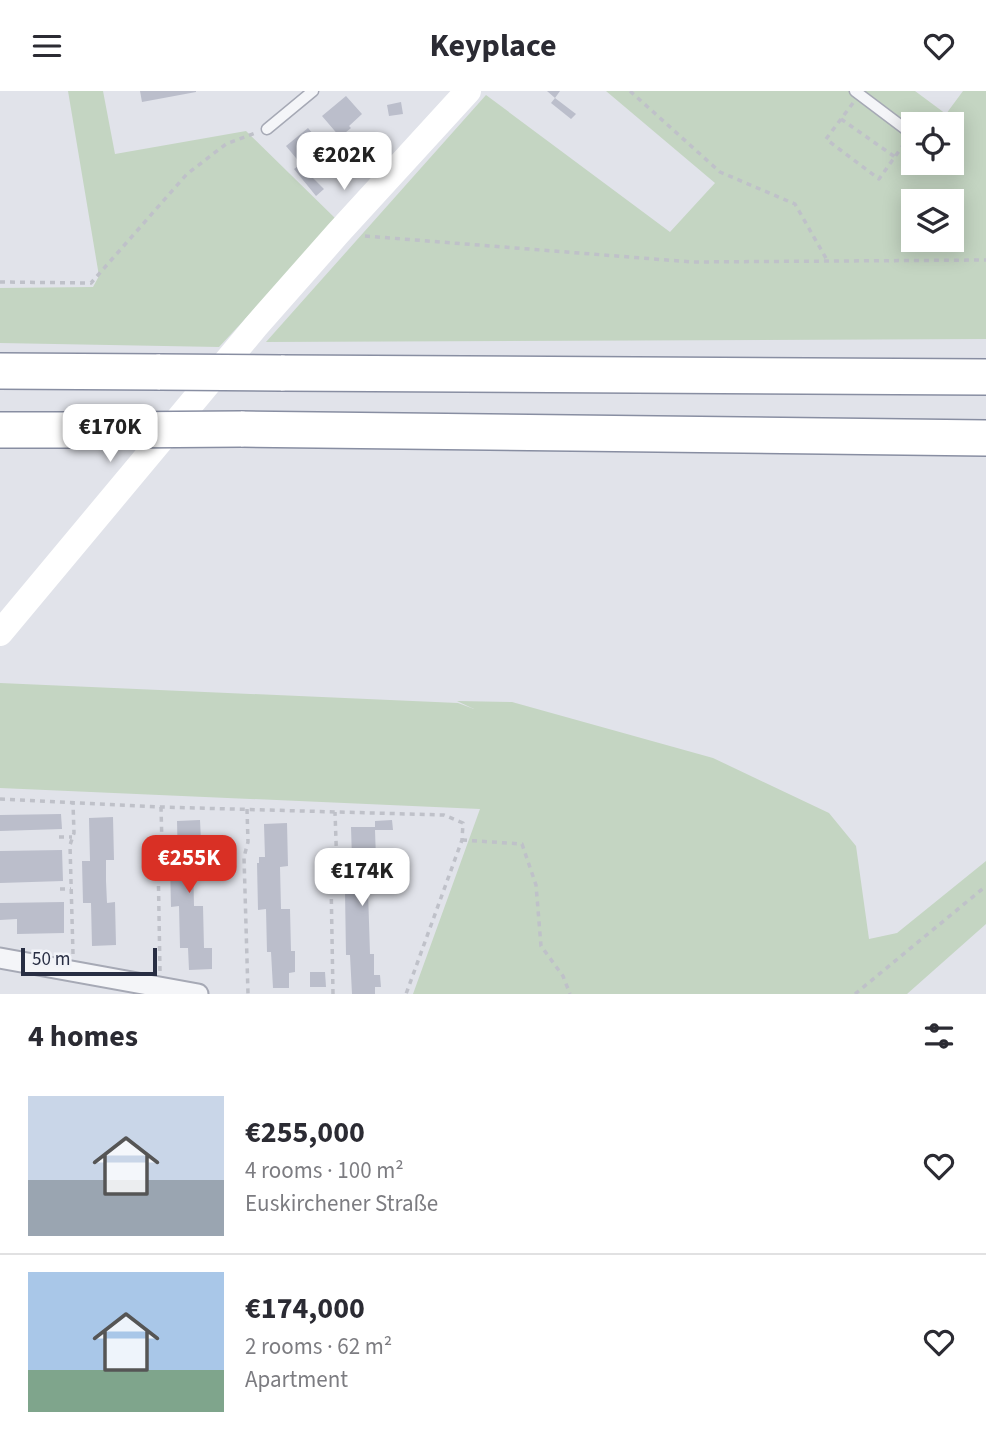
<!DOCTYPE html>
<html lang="en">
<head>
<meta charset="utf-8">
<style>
  :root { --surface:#fff; --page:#f2f2f3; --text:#2b2b33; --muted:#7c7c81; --line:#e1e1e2; --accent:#d93025 }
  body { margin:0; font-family:"Source Sans 3",sans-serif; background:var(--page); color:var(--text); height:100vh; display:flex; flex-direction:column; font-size:26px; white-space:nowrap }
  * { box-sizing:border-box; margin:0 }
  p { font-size:23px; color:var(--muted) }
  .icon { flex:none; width:38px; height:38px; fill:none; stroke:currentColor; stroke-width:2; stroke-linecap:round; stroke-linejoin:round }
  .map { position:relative; height:903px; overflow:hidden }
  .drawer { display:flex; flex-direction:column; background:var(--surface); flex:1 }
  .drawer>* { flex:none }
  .controls { position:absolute; left:901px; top:21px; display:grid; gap:14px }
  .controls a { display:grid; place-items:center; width:63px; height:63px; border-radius:0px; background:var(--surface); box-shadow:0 4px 18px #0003; font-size:35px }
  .scale { position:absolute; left:21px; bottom:18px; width:136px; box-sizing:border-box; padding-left:7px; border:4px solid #282e43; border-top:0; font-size:19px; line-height:24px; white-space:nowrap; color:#282e43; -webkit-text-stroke:5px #f1f3f8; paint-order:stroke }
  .price { position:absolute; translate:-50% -60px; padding:0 16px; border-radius:14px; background:#fff; color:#222; font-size:23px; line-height:46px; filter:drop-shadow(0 2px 4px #0008) }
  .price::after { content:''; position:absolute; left:50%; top:42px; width:21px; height:16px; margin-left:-10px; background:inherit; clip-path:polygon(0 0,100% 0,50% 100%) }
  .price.active { background:var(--accent); color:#fff }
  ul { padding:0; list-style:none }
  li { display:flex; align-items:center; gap:21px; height:175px; padding:0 28px }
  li+li { border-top:2px solid var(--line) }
  li span { display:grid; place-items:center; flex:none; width:196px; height:140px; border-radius:0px; color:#555 }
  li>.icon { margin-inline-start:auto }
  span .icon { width:84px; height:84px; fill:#fffc; stroke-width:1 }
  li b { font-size:30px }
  h2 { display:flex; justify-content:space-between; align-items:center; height:84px; padding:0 28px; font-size:30px }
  header { display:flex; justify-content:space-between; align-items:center; height:91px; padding:0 28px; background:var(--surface); font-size:32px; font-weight:700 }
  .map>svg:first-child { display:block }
  .green { fill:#c4d5c2; fill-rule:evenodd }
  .building { fill:#bbbecb }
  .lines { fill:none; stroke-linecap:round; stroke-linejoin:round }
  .lane-casing { stroke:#a6a9b5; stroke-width:13 }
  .street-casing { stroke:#a6a9b5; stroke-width:23 }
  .highway-casing { stroke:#888ea2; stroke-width:38 }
  .path { stroke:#bfc1c9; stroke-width:3.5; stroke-dasharray:5 5; stroke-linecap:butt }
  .lane { stroke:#f4f5f8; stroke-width:10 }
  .street { stroke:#f4f5f8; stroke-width:19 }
  .secondary { stroke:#fff; stroke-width:26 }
  .highway { stroke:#fff; stroke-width:35 }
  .highway-bridge-casing { stroke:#888ea2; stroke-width:38; stroke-linecap:butt }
  .highway-bridge { stroke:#fff; stroke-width:35 }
</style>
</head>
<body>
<header><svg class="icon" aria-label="menu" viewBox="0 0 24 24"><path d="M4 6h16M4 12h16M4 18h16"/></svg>Keyplace<svg class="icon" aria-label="heart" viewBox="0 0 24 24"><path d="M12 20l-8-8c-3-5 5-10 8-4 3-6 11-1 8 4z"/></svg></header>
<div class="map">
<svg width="986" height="903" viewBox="0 0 986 903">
  <rect width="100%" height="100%" fill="#e1e3ea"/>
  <!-- green -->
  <g class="green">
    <polygon points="68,0 103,0 115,63 246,40 337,129 219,256 0,252 0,197 93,196 99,185"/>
    <path d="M 606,0 L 915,0 L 946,23 L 963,0 L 986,0 L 986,248 L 266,251 L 486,4 L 670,141 L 715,92 ZM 914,33 L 952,33 L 952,72 L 914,72 ZM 914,110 L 952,110 L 952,149 L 914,149 Z"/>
    <polygon points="0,592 458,612 474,618 457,610 512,611 713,667 829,722 856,755 869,848 897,842 986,770 986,833 907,903 413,903 480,718 0,697"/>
  </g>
  <!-- building -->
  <g class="building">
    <polygon points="140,0 196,0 196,1 142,11"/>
    <polygon points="547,0 560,0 555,7 576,23 571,28 551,12 555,7"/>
    <polygon points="346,5 362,23 349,35 351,37 340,46 322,25"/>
    <polygon points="401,11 403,23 389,25 387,14"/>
    <polygon points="308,37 329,62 309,83 324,98 316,105 294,78 301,73 286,55"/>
    <polygon points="61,723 62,738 0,740 0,724"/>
    <polygon points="113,726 114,769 106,769 106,790 107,812 115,811 116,854 92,855 91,812 83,812 82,770 90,770 89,727"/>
    <polygon points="200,729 202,772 193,772 194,815 203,815 204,857 212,857 212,878 189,879 188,857 180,857 179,815 171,816 170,773 178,773 177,730"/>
    <polygon points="392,729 393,739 375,739 377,799 368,800 370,863 374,863 374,884 380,884 381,896 375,896 375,903 352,903 350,864 346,864 345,800 353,800 351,736 375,736 375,730"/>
    <polygon points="287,732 288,775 280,776 281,818 290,818 291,860 295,860 295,881 289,882 289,897 273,897 271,861 267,861 266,818 258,819 257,772 259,772 259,766 265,766 264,733"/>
    <polygon points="62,759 63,790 0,792 0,760"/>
    <polygon points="64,811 64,842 17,843 17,828 0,829 0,812"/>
    <polygon points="310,881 325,881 326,896 310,896"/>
  </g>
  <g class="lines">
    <!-- lane casing -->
    <g class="lane-casing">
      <g id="lane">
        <polyline points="855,0 912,43"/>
        <polyline points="267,38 313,0"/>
      </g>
    </g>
    <!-- street casing -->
    <g class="street-casing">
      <polyline id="street" points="0,867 198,903"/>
    </g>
    <!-- highway casing -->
    <g class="highway-casing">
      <g id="highway">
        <polyline points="0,280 160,281"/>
        <polyline points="281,282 986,286"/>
        <polyline points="241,338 986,347"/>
        <polyline points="0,339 112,339"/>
      </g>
    </g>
    <!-- path -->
    <g class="path">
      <polyline points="630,0 720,81 795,113 827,169"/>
      <polyline points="853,12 826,48 879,88 904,53"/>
      <polyline points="841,28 895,66"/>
      <polyline points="365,145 692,171 986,169"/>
      <polyline points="0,191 91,192 187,83 226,53 255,42"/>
      <polyline points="0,708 161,716 444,724 463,732 462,749 406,903"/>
      <polyline points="247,718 248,751 244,766 248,903"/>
      <polyline points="59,746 72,746"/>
      <polyline points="462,749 522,753 536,794 541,855 563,885 570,903"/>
      <polyline points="60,798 71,798"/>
      <polyline points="73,863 70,754 74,742 73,712"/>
      <polyline points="160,880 158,767 162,755 161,716"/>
      <polyline points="333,903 331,788 337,779 335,721"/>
      <polyline points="855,903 986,795"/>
    </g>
    <!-- lane -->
    <use href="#lane" class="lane"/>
    <!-- street -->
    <use href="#street" class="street"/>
    <!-- secondary -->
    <polyline class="secondary" points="0,542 256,235 338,142 468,0"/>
    <!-- highway -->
    <use href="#highway" class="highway"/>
    <!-- highway-bridge casing -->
    <g class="highway-bridge-casing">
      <g id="highway-bridge">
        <polyline points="160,281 281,282"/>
        <polyline points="112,339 241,338"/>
      </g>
    </g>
    <!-- highway-bridge -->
    <use href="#highway-bridge" class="highway-bridge"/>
  </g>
</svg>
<div class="controls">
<a><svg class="icon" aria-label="locate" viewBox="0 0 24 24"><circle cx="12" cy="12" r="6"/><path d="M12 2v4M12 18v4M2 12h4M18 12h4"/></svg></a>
<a><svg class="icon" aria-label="layers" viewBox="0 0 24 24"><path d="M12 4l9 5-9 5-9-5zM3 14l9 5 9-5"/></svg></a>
</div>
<div class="scale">50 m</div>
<b class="price" style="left:344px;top:101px">€202K</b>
<b class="price" style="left:110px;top:373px">€170K</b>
<b class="price active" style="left:189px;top:804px">€255K</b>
<b class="price" style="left:362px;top:817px">€174K</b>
</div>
<section class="drawer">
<h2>4 homes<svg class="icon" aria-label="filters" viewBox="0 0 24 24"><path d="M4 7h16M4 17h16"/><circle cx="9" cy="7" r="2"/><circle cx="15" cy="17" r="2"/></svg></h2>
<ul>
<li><span style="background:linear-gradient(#c9d6e8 60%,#9aa5b1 0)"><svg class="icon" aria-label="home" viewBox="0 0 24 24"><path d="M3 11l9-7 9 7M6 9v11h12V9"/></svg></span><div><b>€255,000</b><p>4 rooms · 100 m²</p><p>Euskirchener Straße</p></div><svg class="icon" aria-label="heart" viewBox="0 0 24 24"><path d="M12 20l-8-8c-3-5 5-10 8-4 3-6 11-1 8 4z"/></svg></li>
<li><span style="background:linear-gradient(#a9c7e8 70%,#7fa58c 0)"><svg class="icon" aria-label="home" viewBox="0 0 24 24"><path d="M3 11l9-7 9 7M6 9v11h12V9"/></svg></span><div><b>€174,000</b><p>2 rooms · 62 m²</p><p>Apartment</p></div><svg class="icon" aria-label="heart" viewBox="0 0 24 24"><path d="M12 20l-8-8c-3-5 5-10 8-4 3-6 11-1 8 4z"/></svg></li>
</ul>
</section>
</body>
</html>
